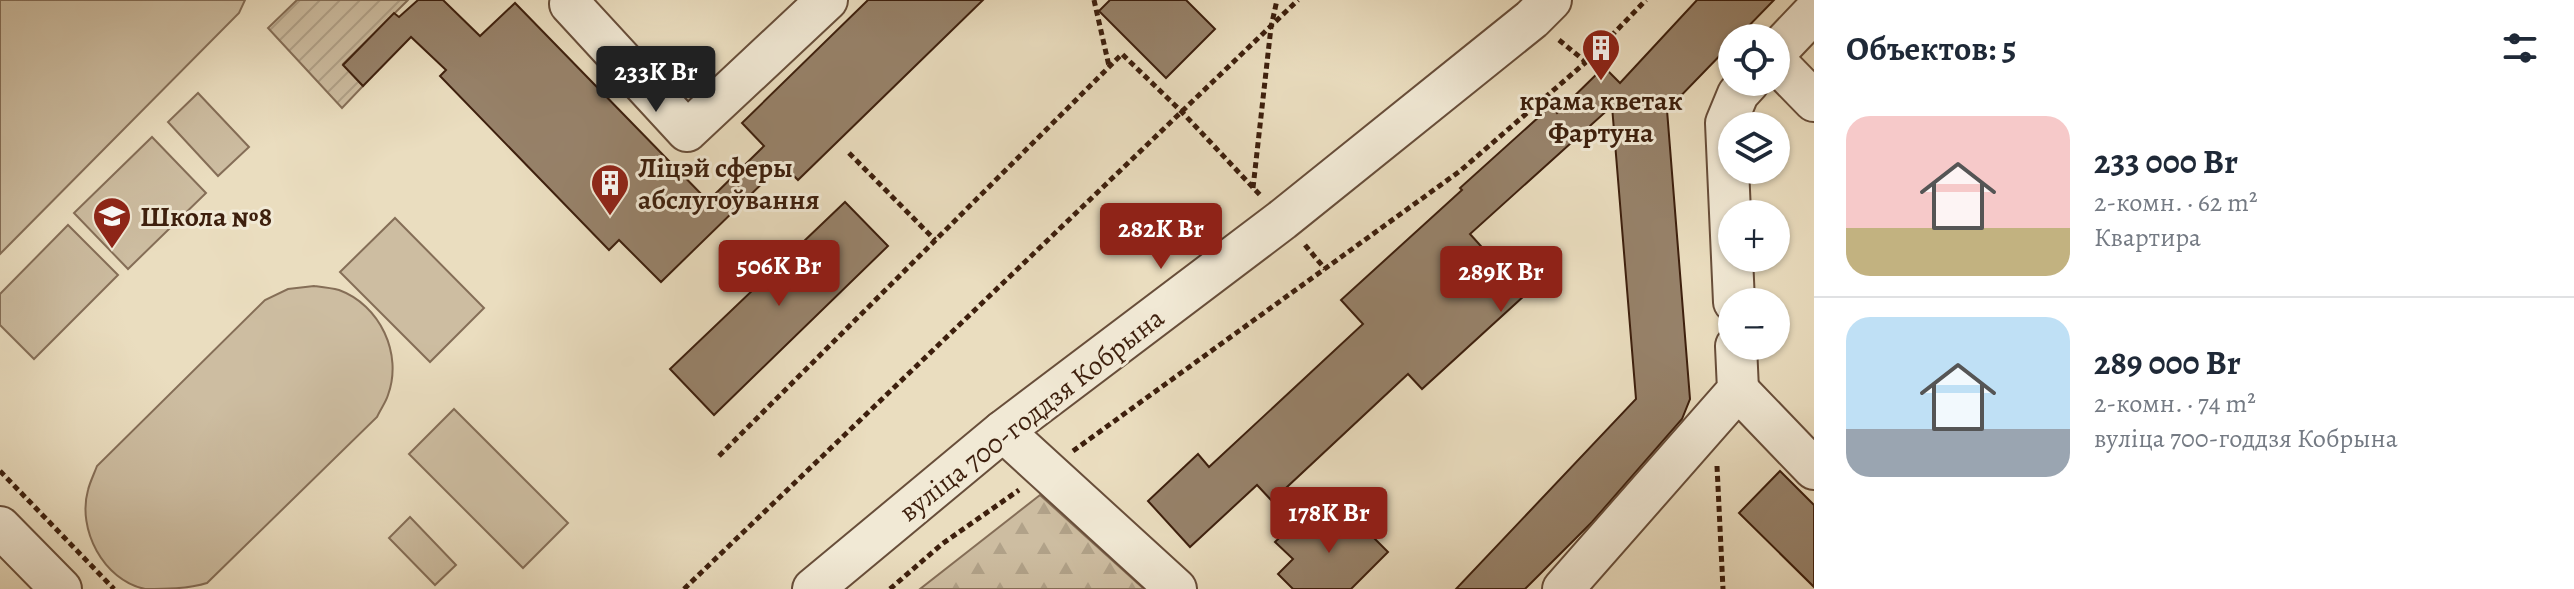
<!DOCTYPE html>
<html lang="ru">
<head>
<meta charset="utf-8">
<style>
  :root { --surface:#fff; --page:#f2f2f3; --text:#1f2937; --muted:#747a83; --line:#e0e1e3; --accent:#8f2418 }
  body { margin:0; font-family:Alegreya,serif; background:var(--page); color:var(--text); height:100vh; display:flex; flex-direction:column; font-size:30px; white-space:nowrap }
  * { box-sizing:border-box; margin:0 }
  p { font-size:26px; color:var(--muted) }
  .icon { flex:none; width:44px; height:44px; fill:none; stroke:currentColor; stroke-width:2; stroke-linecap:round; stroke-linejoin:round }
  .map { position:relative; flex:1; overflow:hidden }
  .panel { display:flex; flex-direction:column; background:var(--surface); width:760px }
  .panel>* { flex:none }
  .controls { position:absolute; left:1718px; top:24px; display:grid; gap:16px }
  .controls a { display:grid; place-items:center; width:72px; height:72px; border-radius:50%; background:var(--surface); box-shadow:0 2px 6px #0004; font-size:40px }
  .price { position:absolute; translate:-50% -68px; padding:0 18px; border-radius:8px; background:var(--accent); color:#fff; font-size:26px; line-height:52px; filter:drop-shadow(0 2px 4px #0008) }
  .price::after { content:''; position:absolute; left:50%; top:48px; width:24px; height:18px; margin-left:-12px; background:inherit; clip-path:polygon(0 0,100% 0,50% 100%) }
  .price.current { background:#222; color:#fff }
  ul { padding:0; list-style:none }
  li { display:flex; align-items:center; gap:24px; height:200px; padding:0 32px }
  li+li { border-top:2px solid var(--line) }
  li span { display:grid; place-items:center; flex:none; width:224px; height:160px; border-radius:24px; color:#555 }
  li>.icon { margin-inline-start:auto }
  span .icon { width:96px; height:96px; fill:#fffc; stroke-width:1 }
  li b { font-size:34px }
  h2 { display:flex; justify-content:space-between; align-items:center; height:96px; padding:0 32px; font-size:34px }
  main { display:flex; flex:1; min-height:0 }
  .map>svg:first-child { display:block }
  .grass { fill:#cdbda1; stroke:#856e57; stroke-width:2 }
  .forest { fill:url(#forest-firs); stroke:#856e57; stroke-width:2 }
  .garden { fill:url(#garden-furrows); stroke:#856e57; stroke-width:2 }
  .building { fill:#97826a; stroke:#3d1f0d; stroke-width:2 }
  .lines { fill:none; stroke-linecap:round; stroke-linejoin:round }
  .minor-casing { stroke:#684e3a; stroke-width:44 }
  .path { stroke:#3d1f0d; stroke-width:5; stroke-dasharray:6 4; stroke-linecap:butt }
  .minor { stroke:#f1e9d5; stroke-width:40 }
  .labels { text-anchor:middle; stroke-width:6; stroke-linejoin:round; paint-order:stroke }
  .poi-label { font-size:28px; font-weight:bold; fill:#3d1f0d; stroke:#f1e9d5; text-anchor:start }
  .street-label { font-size:28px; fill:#3d1f0d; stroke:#f1e9d5 }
</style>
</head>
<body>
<main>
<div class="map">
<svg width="1814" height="589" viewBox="0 0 1814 589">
  <defs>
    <pattern id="forest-firs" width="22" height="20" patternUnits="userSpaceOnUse" patternTransform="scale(2)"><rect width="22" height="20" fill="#cdbda1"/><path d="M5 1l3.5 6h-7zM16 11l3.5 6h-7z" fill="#b1a289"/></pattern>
    <pattern id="garden-furrows" width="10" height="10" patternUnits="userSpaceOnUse" patternTransform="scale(2)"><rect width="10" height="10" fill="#cdbda1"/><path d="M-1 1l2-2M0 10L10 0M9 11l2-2" fill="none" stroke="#b1a289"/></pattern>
  </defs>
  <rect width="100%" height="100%" fill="#eaddbf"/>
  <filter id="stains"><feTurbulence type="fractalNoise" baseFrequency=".0025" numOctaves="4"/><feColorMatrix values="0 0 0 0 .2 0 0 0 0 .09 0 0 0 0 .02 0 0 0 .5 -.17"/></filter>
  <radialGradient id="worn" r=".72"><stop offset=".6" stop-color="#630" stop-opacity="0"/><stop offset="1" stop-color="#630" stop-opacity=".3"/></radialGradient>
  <!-- grass -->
  <g class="grass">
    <polygon points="0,0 245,0 239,13 0,254"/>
    <polygon points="198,93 249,147 218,176 168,122"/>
    <polygon points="152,137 206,193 128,269 74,213"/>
    <polygon points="395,218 484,308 430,362 340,272"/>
    <polygon points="68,225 118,275 34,359 0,325 0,294"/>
    <path d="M 314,286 C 322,287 331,288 339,290 C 380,305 403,354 388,395 C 386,402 380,410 377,417 L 207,583 C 188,589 164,589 145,589 C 103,580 77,529 88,490 C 90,482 94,474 97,466 L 265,300 L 288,289 Z"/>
    <polygon points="454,409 568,523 523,568 409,454"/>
    <polygon points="410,517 456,565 435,585 389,538"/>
  </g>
  <!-- forest -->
  <polygon class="forest" points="1040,495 1144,589 920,589"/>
  <!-- garden -->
  <polygon class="garden" points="297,0 408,0 343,64 363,86 342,108 268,28"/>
  <!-- building -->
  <g class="building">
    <polygon points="418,0 443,0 480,36 515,3 708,201 764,146 742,123 868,0 983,0 798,180 782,164 661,282 619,240 609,250 440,76 446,70 411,37 363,86 343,65 394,13 399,17"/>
    <polygon points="1110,0 1186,0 1215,29 1166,78 1099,11"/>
    <polygon points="1697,0 1774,0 1737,38 1732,38 1732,43 1667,110 1690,399 1682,419 1592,522 1525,589 1456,589 1636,399 1612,106 1470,234 1525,295 1422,389 1408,374 1272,501 1257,485 1190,547 1148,501 1198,454 1209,467 1363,324 1341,300 1462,190 1460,188 1551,106 1557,113 1604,67 1620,83"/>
    <polygon points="845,202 888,246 714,415 670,369"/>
    <polygon points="1780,471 1814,505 1814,587 1739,513"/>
    <polygon points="1348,512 1388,552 1351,589 1293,589 1278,574 1293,559 1275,542 1304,514 1325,535"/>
  </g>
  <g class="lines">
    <!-- minor casing -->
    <g class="minor-casing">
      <g id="minor">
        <polyline points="570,4 687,131 827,0"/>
        <polyline points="1776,52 1814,12"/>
        <polyline points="1776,62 1814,101"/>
        <polyline points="1734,302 1726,123 1738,94 1749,82"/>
        <polyline points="1738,390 1814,469"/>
        <polyline points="1003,431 1176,589"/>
        <polyline points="0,527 61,589"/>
        <polyline points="813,589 1003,431 1282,220 1532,19 1551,0"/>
        <polyline points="1563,589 1738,390 1736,346"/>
      </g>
    </g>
    <!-- path -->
    <g class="path">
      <polyline points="1094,0 1109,66"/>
      <polyline points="1559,40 1586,62"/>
      <polyline points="849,153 935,240"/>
      <polyline points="1253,188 1271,27 1277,0"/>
      <polyline points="1305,245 1325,269"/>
      <polyline points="1073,451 1460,171 1586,62 1646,0"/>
      <polyline points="719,456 1122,54 1182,112 1261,196"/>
      <polyline points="1717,466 1723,589"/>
      <polyline points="0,471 114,589"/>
      <polyline points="684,589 1298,0"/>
      <polyline points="890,589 942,544 1019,490"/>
    </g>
    <!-- minor -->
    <use href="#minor" class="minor"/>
  </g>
  <!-- icons -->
  <defs>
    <g id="building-pin" transform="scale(2)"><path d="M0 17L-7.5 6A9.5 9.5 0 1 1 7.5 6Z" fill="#8f2418" stroke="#f1e9d5"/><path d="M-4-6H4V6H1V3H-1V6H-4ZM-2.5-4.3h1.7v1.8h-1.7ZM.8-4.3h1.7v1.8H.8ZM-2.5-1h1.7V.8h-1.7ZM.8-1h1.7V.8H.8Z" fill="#fff"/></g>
    <g id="school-pin" transform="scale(2)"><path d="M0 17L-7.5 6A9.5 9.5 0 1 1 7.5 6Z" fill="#8f2418" stroke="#f1e9d5"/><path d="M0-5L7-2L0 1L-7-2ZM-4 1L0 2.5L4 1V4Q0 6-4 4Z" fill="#fff"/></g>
  </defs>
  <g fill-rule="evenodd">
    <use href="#building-pin" x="1601" y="48"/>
    <use href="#building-pin" x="610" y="183"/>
    <use href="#school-pin" x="112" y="216"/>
  </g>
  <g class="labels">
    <!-- poi labels -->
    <g class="poi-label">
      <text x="1601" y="110" text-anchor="middle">крама кветак<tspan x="1601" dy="32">Фартуна</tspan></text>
      <text x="638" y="177">Ліцэй сферы<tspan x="638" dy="32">абслугоўвання</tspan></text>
      <text x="140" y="226">Школа №8</text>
    </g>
    <!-- street labels -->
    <g class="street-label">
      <text transform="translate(1031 414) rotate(-38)" y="10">вуліца 700-годдзя Кобрына</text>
    </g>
  </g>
  <rect width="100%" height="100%" filter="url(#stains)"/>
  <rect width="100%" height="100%" fill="url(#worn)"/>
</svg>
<div class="controls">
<a><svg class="icon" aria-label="locate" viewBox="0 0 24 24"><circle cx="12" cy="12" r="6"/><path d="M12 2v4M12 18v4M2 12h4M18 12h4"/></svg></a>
<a><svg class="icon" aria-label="layers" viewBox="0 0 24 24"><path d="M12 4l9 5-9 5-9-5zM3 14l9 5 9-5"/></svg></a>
<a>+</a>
<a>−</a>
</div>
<b class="price current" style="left:656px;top:114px">233K Br</b>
<b class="price" style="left:1161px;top:271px">282K Br</b>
<b class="price" style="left:779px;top:308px">506K Br</b>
<b class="price" style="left:1501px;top:314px">289K Br</b>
<b class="price" style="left:1329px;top:555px">178K Br</b>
</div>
<section class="panel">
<h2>Объектов: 5<svg class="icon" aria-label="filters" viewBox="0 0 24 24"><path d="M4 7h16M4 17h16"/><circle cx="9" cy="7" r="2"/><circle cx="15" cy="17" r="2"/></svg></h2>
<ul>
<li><span style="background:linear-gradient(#f6c9c9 70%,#c2b280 0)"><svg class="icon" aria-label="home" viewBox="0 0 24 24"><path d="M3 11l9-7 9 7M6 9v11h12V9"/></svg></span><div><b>233 000 Br</b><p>2-комн. · 62 m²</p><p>Квартира</p></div></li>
<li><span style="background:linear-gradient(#bfe0f5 70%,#9aa5b1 0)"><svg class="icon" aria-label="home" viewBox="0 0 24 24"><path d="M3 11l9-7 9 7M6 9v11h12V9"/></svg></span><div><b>289 000 Br</b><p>2-комн. · 74 m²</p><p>вуліца 700-годдзя Кобрына</p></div></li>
</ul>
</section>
</main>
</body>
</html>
